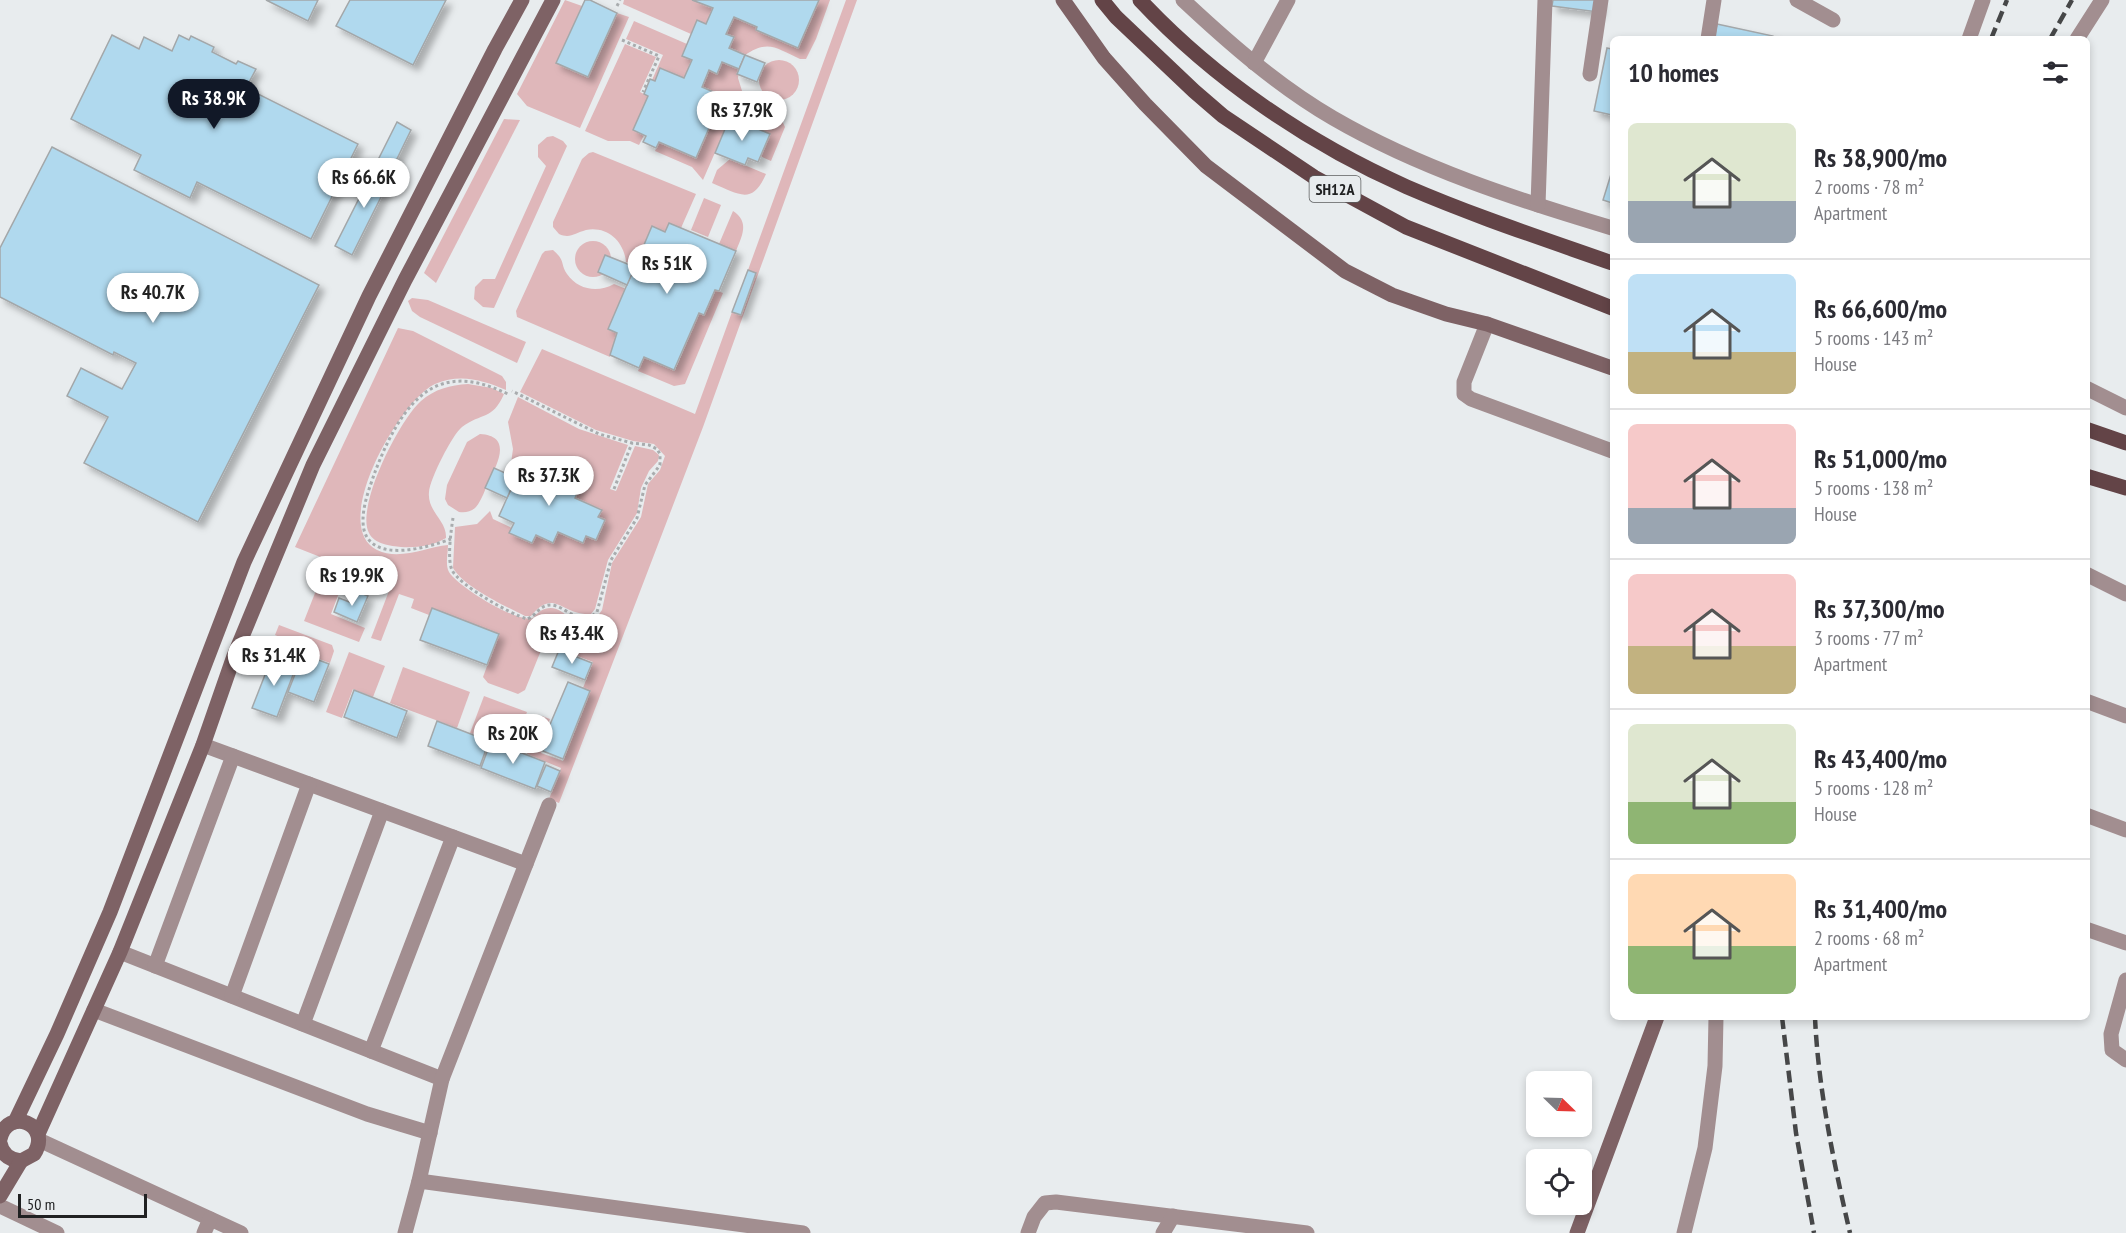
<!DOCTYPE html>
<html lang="en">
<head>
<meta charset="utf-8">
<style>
  :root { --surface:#fff; --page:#f2f2f3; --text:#2b2b33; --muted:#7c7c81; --line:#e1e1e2; --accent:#111827 }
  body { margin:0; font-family:"PT Sans Narrow",sans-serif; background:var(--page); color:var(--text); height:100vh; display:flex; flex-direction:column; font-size:22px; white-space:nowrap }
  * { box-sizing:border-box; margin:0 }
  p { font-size:20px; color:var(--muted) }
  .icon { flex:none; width:33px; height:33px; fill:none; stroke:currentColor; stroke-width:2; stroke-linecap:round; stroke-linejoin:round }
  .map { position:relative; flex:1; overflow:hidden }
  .drawer { position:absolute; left:1610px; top:36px; width:480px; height:984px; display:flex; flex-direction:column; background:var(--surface); border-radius:9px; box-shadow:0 3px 9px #0003 }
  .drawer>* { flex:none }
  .needle { width:39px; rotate:113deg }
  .fabs { position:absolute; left:1526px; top:1071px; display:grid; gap:12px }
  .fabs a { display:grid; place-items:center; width:66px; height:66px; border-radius:9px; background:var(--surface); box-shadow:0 3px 9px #0003; font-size:30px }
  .scale { position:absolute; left:18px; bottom:15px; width:129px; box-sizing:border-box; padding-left:6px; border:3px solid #202122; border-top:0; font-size:16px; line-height:21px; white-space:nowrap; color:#202122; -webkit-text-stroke:4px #e8ecee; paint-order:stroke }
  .price { position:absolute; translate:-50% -51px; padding:0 14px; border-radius:21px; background:#fff; color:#222; font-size:20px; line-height:39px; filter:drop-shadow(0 2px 3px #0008) }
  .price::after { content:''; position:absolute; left:50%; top:36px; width:18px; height:14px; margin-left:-9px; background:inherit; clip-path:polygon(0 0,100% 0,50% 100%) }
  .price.selected { background:var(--accent); color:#fff }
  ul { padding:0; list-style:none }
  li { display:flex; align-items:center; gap:18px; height:150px; padding:0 18px }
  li+li { border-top:2px solid var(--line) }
  li span { display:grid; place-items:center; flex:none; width:168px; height:120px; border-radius:9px; color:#555 }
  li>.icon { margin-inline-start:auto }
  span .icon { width:72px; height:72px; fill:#fffc; stroke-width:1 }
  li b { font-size:26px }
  h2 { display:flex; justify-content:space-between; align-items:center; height:72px; padding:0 18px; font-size:26px }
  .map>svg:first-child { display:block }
  .green { fill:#dfb7ba }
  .building { fill:#b0d9ee; stroke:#a3a7a9; stroke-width:1.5; filter:url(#shadow) }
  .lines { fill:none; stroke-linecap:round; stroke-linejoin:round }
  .path { stroke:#a9acae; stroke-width:3; stroke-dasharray:3 3; stroke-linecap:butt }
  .street { stroke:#a28e90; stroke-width:15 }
  .secondary { stroke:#7e6265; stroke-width:15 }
  .primary { stroke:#634447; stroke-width:15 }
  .rail { stroke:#464748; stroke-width:4.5; stroke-dasharray:12 6; stroke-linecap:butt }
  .labels { text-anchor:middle; stroke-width:4.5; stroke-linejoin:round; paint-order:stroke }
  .shield { fill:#e8ecee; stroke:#5c5e5f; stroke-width:1.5 }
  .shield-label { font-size:16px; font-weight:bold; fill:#202122 }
</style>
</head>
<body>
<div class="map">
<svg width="2126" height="1233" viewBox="0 0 2126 1233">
  <defs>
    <filter id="shadow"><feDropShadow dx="5.5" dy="5.5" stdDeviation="3" flood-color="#0004"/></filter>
  </defs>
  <rect width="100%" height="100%" fill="#e8ecee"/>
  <!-- green -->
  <g class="green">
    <polygon points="565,0 582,6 556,63 587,77 617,13 629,17 580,128 527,106 517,94"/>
    <polygon points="624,0 692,0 713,8 706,24 691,34 623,4"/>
    <path d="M 819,0 L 830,0 L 816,39 L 806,59 L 800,59 C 777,49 769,39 745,55 L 729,48 L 734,38 L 726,34 L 734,17 L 757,27 L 756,30 L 798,48 Z"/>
    <path d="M 846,0 L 857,0 L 703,427 L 559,803 L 549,799 L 561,768 L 527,754 L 542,716 L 550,719 L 544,735 L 547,736 L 541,753 L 563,761 L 590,692 L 583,688 L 593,662 L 544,643 L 525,690 L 518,694 L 488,683 L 483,677 L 499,634 L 432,609 L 429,615 L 411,608 L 414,599 L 399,594 L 381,641 L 371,638 L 392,583 L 346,565 L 338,584 L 342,585 L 331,614 L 365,628 L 359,642 L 304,621 L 328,560 L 295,547 L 398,328 L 413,331 L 502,376 L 506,382 L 506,390 C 483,380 460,373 435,384 C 400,400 328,526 377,550 C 400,561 426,547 448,545 C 448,553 445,565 449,572 C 457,586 518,624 533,618 C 540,609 551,604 562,612 C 566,614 565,616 569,618 C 577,621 589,620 597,617 L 602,610 L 612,563 L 641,517 L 648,484 L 660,470 L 665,456 L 654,444 L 633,441 L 596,430 L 520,392 L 542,349 L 695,414 L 732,312 L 741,315 L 756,273 L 748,270 Z"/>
    <polygon points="634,21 687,44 682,56 692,60 684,78 661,68 655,81 652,80 663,55 626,39"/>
    <polygon points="625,44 656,57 640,92 648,96 633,130 644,135 639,145 630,141 608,141 585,131"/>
    <circle cx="779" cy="80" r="20"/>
    <polygon points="722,62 739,69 738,78 743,94 778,112 785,127 771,161 760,156 770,134 730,118 703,180 692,167 655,151 659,142 696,158 722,96 702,87 709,70 717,74"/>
    <polygon points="504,119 520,120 436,283 424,273"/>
    <polygon points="553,136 563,141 567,146 494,308 483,307 474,299 475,287 483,279 495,279 546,166 538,157 538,145 547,137"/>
    <path d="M 593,152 L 696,194 L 681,228 L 669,223 L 665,232 L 652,226 L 635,265 L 626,262 C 624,241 607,226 586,230 C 575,233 570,239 559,234 L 553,227 L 553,222 L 582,159 L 589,153 Z"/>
    <path d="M 730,159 L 766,174 C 752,206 739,194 712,183 L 717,170 Z"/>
    <polygon points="704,198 721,205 708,237 691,230"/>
    <path d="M 733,211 C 750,222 742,236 736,251 L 719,244 Z"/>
    <circle cx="593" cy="259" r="18"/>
    <path d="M 553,250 C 566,261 560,264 567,274 C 578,290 598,293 614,284 L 626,289 L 608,329 L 617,333 L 610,357 L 517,317 L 516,311 L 542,254 L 545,251 Z"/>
    <polygon points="715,290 723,293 685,384 674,386 638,371 644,357 675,370 699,313 704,315"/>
    <polygon points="412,298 428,300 526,342 517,363 420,317 412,311 408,301"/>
    <path d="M 468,384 L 492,388 L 504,394 C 492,421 482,412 462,427 C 452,435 430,479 429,492 C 427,512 447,520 446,538 C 433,546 416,548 401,547 C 391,546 374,544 369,533 C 355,507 400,419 421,401 C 435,389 450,385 468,384 Z"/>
    <path d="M 518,397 L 579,429 L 628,445 L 610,489 L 616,491 L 635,446 L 653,450 L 659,455 L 658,461 L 649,471 L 641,488 L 637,513 L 608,560 L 595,609 L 591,614 C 561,616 555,587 531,616 L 525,616 C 505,606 464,587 453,568 L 455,527 L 477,524 L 490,511 L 493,519 L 512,528 L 510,533 L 532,543 L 536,535 L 553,543 L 558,532 L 583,543 L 586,536 L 596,540 L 605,520 L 598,517 L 601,509 L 575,498 L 579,488 L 563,480 L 566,474 L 525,457 L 516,460 L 510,470 L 513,449 L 508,422 Z"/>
    <path d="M 480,434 C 513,436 497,464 489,481 C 485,489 482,500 476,507 C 471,512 465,513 459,512 L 448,505 L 445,499 L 447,485 L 467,442 Z"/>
    <polygon points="279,625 332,645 334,651 330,663 302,653 297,666 287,662 294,643 275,635"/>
    <polygon points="349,652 385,666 373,697 353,689 342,718 326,712"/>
    <polygon points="403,667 470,692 457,728 390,703"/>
    <polygon points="484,696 527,712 513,748 470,733"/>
  </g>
  <!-- building -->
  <g class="building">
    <polygon points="266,0 318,0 308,21"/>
    <polygon points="350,0 446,0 413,65 336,26"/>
    <polygon points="585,0 590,0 617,13 588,77 556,63"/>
    <polygon points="692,0 819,0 798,48 756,30 757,27 734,17 726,34 734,37 729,48 745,55 739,69 722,62 717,74 709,70 702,87 723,96 696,158 659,142 656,148 643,142 646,136 633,130 648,96 644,94 650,79 655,81 660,68 684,78 692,60 682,56 697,20 706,24 713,8"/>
    <polygon points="1553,0 1599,0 1598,12 1552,6"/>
    <polygon points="1717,24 1773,36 1773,39 1714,39"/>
    <polygon points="112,35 139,49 144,37 172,51 179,35 189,40 191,36 214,47 212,52 236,64 238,61 256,69 246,88 358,144 311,239 197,182 190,198 134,170 141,155 71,119"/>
    <polygon points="1607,48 1612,49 1612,115 1594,111"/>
    <polygon points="745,55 765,63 757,82 737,74"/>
    <polygon points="730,117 770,134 758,162 748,158 745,165 715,153"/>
    <polygon points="397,122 411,130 392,169 377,162"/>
    <polygon points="52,147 319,285 198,522 84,463 108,417 67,396 81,368 122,389 136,363 114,352 113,355 0,297 0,248"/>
    <polygon points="377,163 394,171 352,255 335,246"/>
    <polygon points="1612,171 1612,203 1603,200"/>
    <polygon points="669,223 736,251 719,291 715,290 704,315 699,313 674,370 644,357 639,368 610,355 617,333 608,329 652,226 665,232"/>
    <polygon points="605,255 635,267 627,285 598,272"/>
    <polygon points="748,270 756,273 741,315 732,312"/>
    <polygon points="536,460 566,474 563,480 579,488 575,498 602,510 598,517 605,520 596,540 586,536 583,543 558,532 553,543 536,535 532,543 509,533 514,523 499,516 523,462 533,466"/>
    <polygon points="494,468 516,478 507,498 485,488"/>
    <polygon points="356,591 368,596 357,622 334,612 339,598 352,603"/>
    <polygon points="432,608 499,634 487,665 420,640"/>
    <polygon points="559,650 592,663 585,680 552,667"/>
    <polygon points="303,654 329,664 314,702 288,692"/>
    <polygon points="272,657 296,667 277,717 252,708"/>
    <polygon points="568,682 590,691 563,759 543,751 549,736 546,734"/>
    <polygon points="354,690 407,711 397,738 344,717"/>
    <polygon points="437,721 489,741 480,766 428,746"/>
    <polygon points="491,741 545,762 535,789 481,768"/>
    <polygon points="546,765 560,771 551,792 537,786"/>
  </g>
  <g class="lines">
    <!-- path -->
    <g class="path">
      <polyline points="617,6 620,0"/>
      <polyline points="622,40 659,56 643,92"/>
      <polyline points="614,489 632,443"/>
      <path d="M 453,518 C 451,531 447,559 452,570 C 459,585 510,614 527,619 C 536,616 540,604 552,605 C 567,607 581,628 597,612 L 611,560 L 637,518 L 645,485 L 660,465 L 660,454 L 657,449 L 649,445 L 632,443 L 599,434 L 512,391"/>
      <path d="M 451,539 C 429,547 373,564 364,530 C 360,512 369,489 375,472 C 387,441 406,398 439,385 C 464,376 487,384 510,395"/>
    </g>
    <!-- street -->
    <g class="street">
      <path d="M 1183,0 C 1229,43 1278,86 1333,118 C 1419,168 1518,200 1612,228"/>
      <polyline points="1797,0 1833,20"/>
      <polyline points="1708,39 1714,0"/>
      <polyline points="1969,39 1983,0"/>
      <polyline points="2077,39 2102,0"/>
      <polyline points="1254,63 1288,0"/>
      <polyline points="1590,74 1601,0"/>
      <polyline points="1538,205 1545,0"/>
      <polyline points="1487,324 1464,382 1464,394 1471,399 1612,451"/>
      <polyline points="2086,388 2126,408"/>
      <polyline points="2086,574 2126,594"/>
      <polyline points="2086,701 2126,716"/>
      <polyline points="203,745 526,864"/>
      <polyline points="2086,815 2126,830"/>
      <polyline points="2086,929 2126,943"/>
      <polyline points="120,952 442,1079"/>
      <polyline points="155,966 233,756"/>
      <polyline points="2126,980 2111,1034 2112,1050 2126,1060"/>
      <polyline points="232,996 309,784"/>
      <polyline points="94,1010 367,1114 430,1133"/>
      <polyline points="303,1024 382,811"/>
      <polyline points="371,1051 453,837"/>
      <polyline points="39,1140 241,1233"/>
      <polyline points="419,1181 803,1233"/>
      <polyline points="0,1206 57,1233"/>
      <polyline points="204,1233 210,1219"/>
      <polyline points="405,1233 419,1181 442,1079 549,805"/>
      <polyline points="1028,1233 1034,1217 1045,1203 1056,1202 1307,1233"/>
      <polyline points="1163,1233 1173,1216"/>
      <polyline points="1684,1233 1705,1148 1715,1066 1716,1017"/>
    </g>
    <!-- secondary -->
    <g class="secondary">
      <polyline points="1063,0 1104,58 1145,104 1206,166 1345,271 1392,295 1446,314 1487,324 1612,368"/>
      <polyline points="15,1122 57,1034 110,912 244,562 369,296 495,49 522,0"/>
      <polyline points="38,1134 120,952 203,745 234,656 313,465 405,280 553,0"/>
      <path d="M 0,1139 C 7,1106 53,1124 34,1154 L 21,1161 C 10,1160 2,1155 0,1143"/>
      <polyline points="0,1196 21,1161"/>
      <polyline points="1577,1233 1657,1017"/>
    </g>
    <!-- primary -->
    <g class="primary">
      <polyline points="1102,0 1116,17 1194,91 1223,116 1314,177 1406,227 1612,308"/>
      <path d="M 1140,0 C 1214,79 1308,143 1407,187 C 1474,216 1544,239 1612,263"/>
      <polyline points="2086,429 2126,443"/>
      <polyline points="2086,476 2126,488"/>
    </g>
    <!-- rail -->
    <g class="rail">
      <polyline points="1991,39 2007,0"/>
      <polyline points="2050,39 2072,0"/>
      <polyline points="1782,1017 1796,1133 1814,1233"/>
      <path d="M 1815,1017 C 1818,1088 1834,1164 1850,1233"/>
    </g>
  </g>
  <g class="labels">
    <!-- shield labels -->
    <rect class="shield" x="1309.5" y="176" width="51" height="26" rx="4.5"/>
    <g class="shield-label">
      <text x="1335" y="195">SH12A</text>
    </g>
  </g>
</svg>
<div class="fabs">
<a><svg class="needle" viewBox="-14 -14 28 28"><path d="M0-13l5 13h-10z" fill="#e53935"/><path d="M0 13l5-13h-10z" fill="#7c7c81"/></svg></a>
<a><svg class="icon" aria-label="locate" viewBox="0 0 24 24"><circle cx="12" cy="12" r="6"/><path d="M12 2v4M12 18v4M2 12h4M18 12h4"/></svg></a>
</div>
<div class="scale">50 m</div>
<b class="price selected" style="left:214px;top:130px">Rs 38.9K</b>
<b class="price" style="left:742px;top:142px">Rs 37.9K</b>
<b class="price" style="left:364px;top:209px">Rs 66.6K</b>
<b class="price" style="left:667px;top:295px">Rs 51K</b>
<b class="price" style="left:153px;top:324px">Rs 40.7K</b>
<b class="price" style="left:549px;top:507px">Rs 37.3K</b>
<b class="price" style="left:352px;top:607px">Rs 19.9K</b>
<b class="price" style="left:572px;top:665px">Rs 43.4K</b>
<b class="price" style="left:274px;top:687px">Rs 31.4K</b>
<b class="price" style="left:513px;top:765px">Rs 20K</b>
<section class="drawer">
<h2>10 homes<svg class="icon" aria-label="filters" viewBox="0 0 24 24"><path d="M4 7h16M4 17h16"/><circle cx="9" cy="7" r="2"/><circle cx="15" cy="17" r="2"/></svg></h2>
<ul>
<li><span style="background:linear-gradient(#dfe7d0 65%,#9aa5b1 0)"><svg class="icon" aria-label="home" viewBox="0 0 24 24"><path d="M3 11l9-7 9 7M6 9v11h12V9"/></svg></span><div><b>Rs 38,900/mo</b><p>2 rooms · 78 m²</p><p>Apartment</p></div></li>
<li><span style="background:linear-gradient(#bfe0f5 65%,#c2b280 0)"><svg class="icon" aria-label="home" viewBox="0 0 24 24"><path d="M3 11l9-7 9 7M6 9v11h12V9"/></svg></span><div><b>Rs 66,600/mo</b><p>5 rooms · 143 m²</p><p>House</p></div></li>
<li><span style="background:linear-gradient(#f6c9c9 70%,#9aa5b1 0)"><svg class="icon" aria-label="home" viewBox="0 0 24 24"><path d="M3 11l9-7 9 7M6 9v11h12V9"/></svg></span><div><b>Rs 51,000/mo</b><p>5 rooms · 138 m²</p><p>House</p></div></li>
<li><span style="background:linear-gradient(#f6c9c9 60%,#c2b280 0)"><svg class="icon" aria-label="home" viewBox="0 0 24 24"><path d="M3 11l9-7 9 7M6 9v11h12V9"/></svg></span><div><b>Rs 37,300/mo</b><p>3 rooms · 77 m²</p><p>Apartment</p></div></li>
<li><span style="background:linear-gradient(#dfe7d0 65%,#8fb573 0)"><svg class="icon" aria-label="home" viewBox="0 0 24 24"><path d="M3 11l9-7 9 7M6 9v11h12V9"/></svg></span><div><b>Rs 43,400/mo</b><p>5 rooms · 128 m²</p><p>House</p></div></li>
<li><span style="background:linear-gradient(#ffd9b3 60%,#8fb573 0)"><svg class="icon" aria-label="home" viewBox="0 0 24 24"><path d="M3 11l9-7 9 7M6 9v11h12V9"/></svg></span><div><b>Rs 31,400/mo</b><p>2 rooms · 68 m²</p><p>Apartment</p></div></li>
</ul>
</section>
</div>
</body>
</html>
